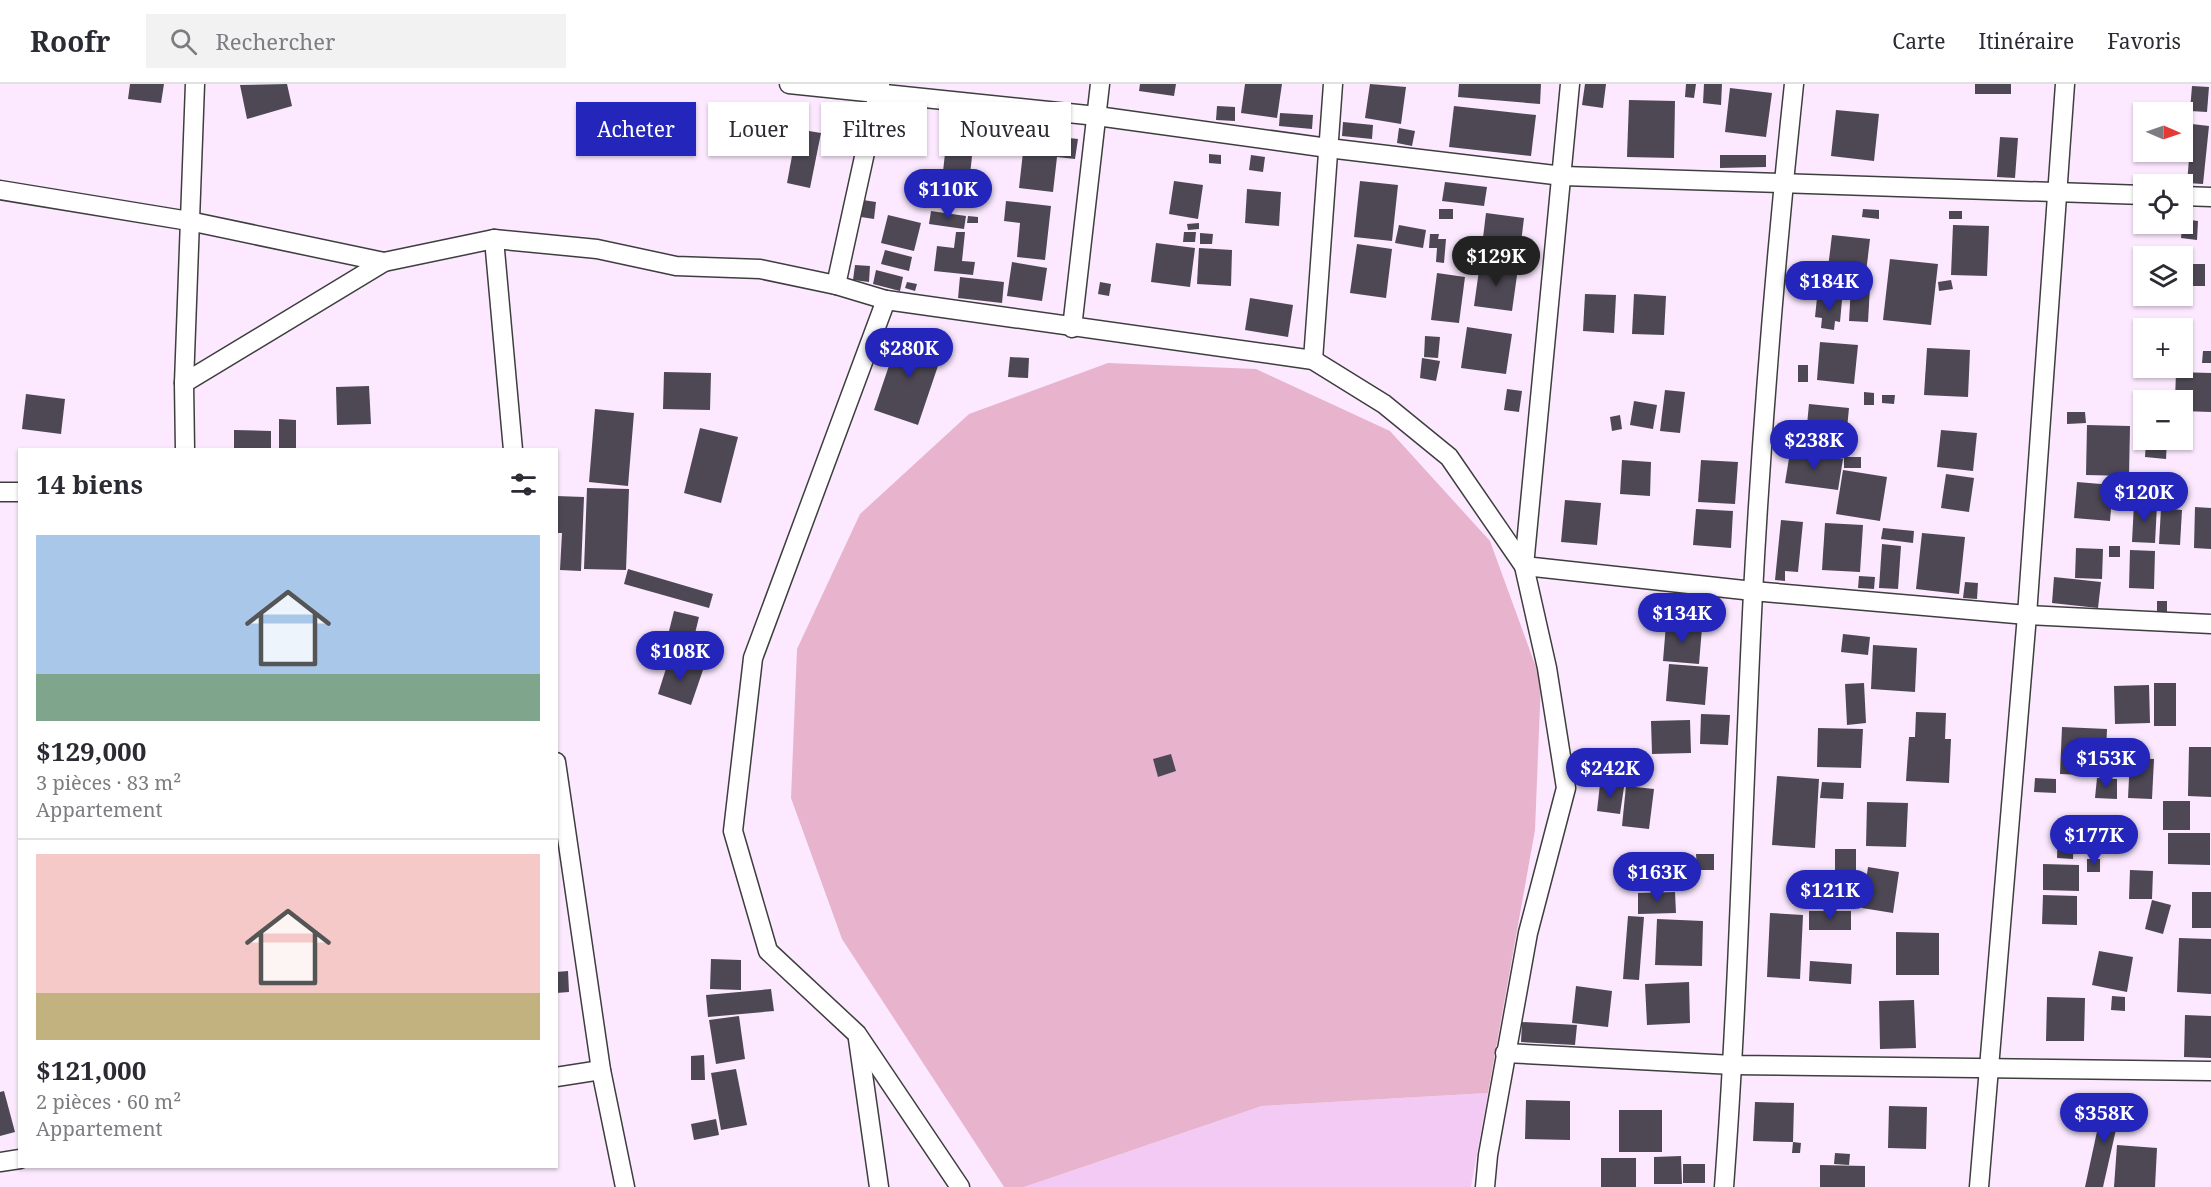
<!DOCTYPE html>
<html lang="fr">
<head>
<meta charset="utf-8">
<style>
  :root { --surface:#fff; --page:#f2f2f3; --text:#2b2b33; --muted:#7c7c81; --line:#e1e1e2; --accent:#2425ba }
  body { margin:0; font-family:"Noto Serif",serif; background:var(--page); color:var(--text); height:100vh; display:flex; flex-direction:column; font-size:22px; white-space:nowrap }
  * { box-sizing:border-box; margin:0 }
  p { font-size:20px; color:var(--muted) }
  .icon { flex:none; width:33px; height:33px; fill:none; stroke:currentColor; stroke-width:2; stroke-linecap:round; stroke-linejoin:round }
  .map { position:relative; flex:1; overflow:hidden }
  .drawer { position:absolute; left:18px; top:364px; width:540px; height:720px; display:flex; flex-direction:column; background:var(--surface); border-radius:0px; box-shadow:0 2px 4px #0004 }
  .drawer>* { flex:none }
  .guide { position:absolute; left:576px; top:18px; width:570px; height:54px; display:flex; gap:12px }
  .needle { width:39px; rotate:92deg }
  .fabs { position:absolute; left:2133px; top:18px; display:grid; gap:12px }
  .fabs a { display:grid; place-items:center; width:60px; height:60px; border-radius:0px; background:var(--surface); box-shadow:0 2px 4px #0004; font-size:30px }
  .price { position:absolute; translate:-50% -51px; padding:0 14px; border-radius:21px; background:var(--accent); color:#fff; font-size:20px; line-height:39px; filter:drop-shadow(0 2px 3px #0008) }
  .price::after { content:''; position:absolute; left:50%; top:36px; width:18px; height:14px; margin-left:-9px; background:inherit; clip-path:polygon(0 0,100% 0,50% 100%) }
  .price.on { background:#222; color:#fff }
  ul { padding:0; list-style:none }
  li { display:grid; align-content:center; gap:12px; height:318px; padding:0 18px }
  li+li { border-top:2px solid var(--line) }
  li span { display:grid; place-items:center; height:186px; border-radius:0px; color:#555 }
  li>.icon { margin-inline-start:auto }
  span .icon { width:108px; height:108px; fill:#fffc; stroke-width:1 }
  li b { font-size:26px }
  h2 { display:flex; justify-content:space-between; align-items:center; height:72px; padding:0 18px; font-size:26px }
  .tag { padding:0 21px; border-radius:0px; background:var(--surface); box-shadow:0 2px 4px #0004; font-size:21px; line-height:54px }
  .tag.on { background:var(--accent); color:#fff }
  header { display:flex; align-items:center; gap:36px; box-sizing:border-box; height:84px; padding:0 30px; background:var(--surface); border-bottom:2px solid var(--line) }
  header strong { font-size:28px }
  nav { display:flex; gap:33px; margin-inline-start:auto; font-size:21px }
  .search { width:420px; height:54px; background:var(--page); display:flex; align-items:center; gap:15px; box-sizing:border-box; padding:0 21px; border-radius:0px; color:var(--muted); font-size:22px }
  .map>svg:first-child { display:block }
  .farmland { fill:#f2caf4 }
  .green { fill:#e8b4cd }
  .building { fill:#4d4854 }
  .lines { fill:none; stroke-linecap:round; stroke-linejoin:round }
  .street-casing { stroke:#3e3e3e; stroke-width:21 }
  .street { stroke:#fff; stroke-width:18 }
</style>
</head>
<body>
<header>
<strong>Roofr</strong>
<div class="search"><svg class="icon" aria-label="search" viewBox="0 0 24 24"><circle cx="10" cy="10" r="6"/><path d="M15 15l6 6"/></svg>Rechercher</div>
<nav><a>Carte</a><a>Itinéraire</a><a>Favoris</a></nav>
</header>
<div class="map">
<svg width="2211" height="1103" viewBox="0 0 2211 1103">
  <rect width="100%" height="100%" fill="#fce9ff"/>
  <!-- farmland -->
  <polygon class="farmland" points="1488,1009 1471,1103 1024,1103 1262,1022"/>
  <!-- green -->
  <polygon class="green" points="1108,279 1256,285 1390,347 1490,457 1541,597 1535,746 1488,1009 1262,1022 1024,1103 1004,1103 842,855 791,714 797,565 860,430 969,330"/>
  <!-- building -->
  <g class="building">
    <polygon points="130,0 164,0 161,19 128,15"/>
    <polygon points="287,0 292,22 247,35 240,1"/>
    <polygon points="1140,0 1176,0 1174,12 1139,7"/>
    <polygon points="1245,0 1282,0 1277,34 1241,29"/>
    <polygon points="1370,0 1406,3 1401,40 1365,34"/>
    <polygon points="1459,0 1541,0 1540,20 1458,13"/>
    <polygon points="1585,0 1606,0 1603,24 1582,21"/>
    <polygon points="1686,0 1696,0 1694,14 1685,13"/>
    <polygon points="1704,0 1722,0 1721,21 1703,19"/>
    <rect x="1975" y="0" width="36" height="10"/>
    <polygon points="2192,2 2209,3 2207,28 2190,27"/>
    <polygon points="1730,4 1772,9 1766,53 1725,48"/>
    <polygon points="1629,16 1675,17 1674,74 1627,73"/>
    <polygon points="1217,22 1235,23 1235,37 1216,36"/>
    <polygon points="1454,22 1536,31 1531,72 1449,63"/>
    <polygon points="1836,26 1879,30 1874,77 1831,72"/>
    <polygon points="1280,29 1313,31 1312,45 1279,42"/>
    <polygon points="1343,38 1373,41 1372,55 1342,52"/>
    <polygon points="2192,40 2209,42 2203,100 2187,99"/>
    <polygon points="1399,44 1415,47 1412,62 1397,59"/>
    <polygon points="797,45 821,49 810,104 787,99"/>
    <polygon points="979,47 989,48 988,58 978,57"/>
    <polygon points="1010,47 1078,55 1075,75 1057,73 1053,108 1019,104 1023,68 1007,66"/>
    <polygon points="2000,53 2018,54 2015,94 1997,93"/>
    <polygon points="946,60 973,63 969,100 942,97"/>
    <polygon points="1209,70 1221,71 1221,80 1209,79"/>
    <polygon points="1251,71 1265,73 1263,88 1249,86"/>
    <polygon points="1720,71 1766,71 1766,83 1720,84"/>
    <polygon points="1174,97 1203,101 1198,135 1169,130"/>
    <polygon points="1360,97 1398,101 1392,157 1354,153"/>
    <polygon points="1445,98 1487,103 1484,122 1442,117"/>
    <polygon points="1247,105 1281,108 1279,142 1245,139"/>
    <polygon points="863,116 876,118 874,135 861,133"/>
    <polygon points="1006,117 1051,122 1045,176 1017,173 1020,139 1004,137"/>
    <rect x="1439" y="125" width="14" height="10"/>
    <polygon points="1863,125 1879,126 1879,135 1862,133"/>
    <polygon points="931,127 966,132 964,145 929,140"/>
    <rect x="1949" y="127" width="13" height="8"/>
    <polygon points="1486,129 1524,134 1519,175 1481,170"/>
    <polygon points="888,131 921,139 914,167 881,159"/>
    <polygon points="968,132 978,133 978,139 967,139"/>
    <polygon points="2183,135 2198,137 2197,156 2181,154"/>
    <polygon points="1199,139 1199,145 1188,146 1187,140"/>
    <polygon points="1399,141 1426,146 1423,164 1395,159"/>
    <polygon points="1953,141 1989,142 1987,192 1951,191"/>
    <polygon points="956,148 965,148 962,177 975,178 973,191 934,187 937,162 954,164"/>
    <polygon points="1184,148 1196,148 1195,158 1183,158"/>
    <polygon points="1200,149 1213,150 1212,160 1200,160"/>
    <polygon points="1430,150 1439,150 1438,155 1446,155 1444,179 1436,178 1437,164 1429,164"/>
    <polygon points="1832,151 1870,155 1865,197 1827,192"/>
    <polygon points="1156,159 1195,164 1190,203 1151,198"/>
    <polygon points="1357,160 1392,165 1386,214 1350,209"/>
    <polygon points="1199,164 1232,166 1231,202 1197,200"/>
    <polygon points="885,166 912,173 909,187 881,180"/>
    <polygon points="1464,169 1474,172 1471,183 1461,181"/>
    <polygon points="2136,170 2160,171 2144,172 2144,195 2135,195"/>
    <polygon points="1890,175 1938,180 1931,241 1883,236"/>
    <polygon points="1012,178 1047,184 1042,217 1007,212"/>
    <polygon points="1480,179 1518,184 1512,227 1474,222"/>
    <rect x="2182" y="180" width="23" height="22"/>
    <polygon points="855,181 870,182 869,198 853,196"/>
    <polygon points="876,186 903,193 900,207 873,200"/>
    <polygon points="1437,189 1465,193 1459,239 1431,236"/>
    <polygon points="960,193 1004,198 1002,219 958,214"/>
    <polygon points="1827,193 1838,202 1833,209 1821,199"/>
    <polygon points="1803,195 1814,197 1812,210 1801,209"/>
    <polygon points="1951,196 1953,205 1939,207 1938,198"/>
    <polygon points="907,198 917,200 915,207 905,204"/>
    <polygon points="1100,198 1111,200 1109,212 1098,210"/>
    <polygon points="1851,202 1870,203 1868,238 1849,237"/>
    <polygon points="1585,210 1616,211 1614,249 1583,247"/>
    <polygon points="1634,210 1666,212 1664,251 1632,250"/>
    <polygon points="1250,214 1293,221 1288,253 1245,246"/>
    <polygon points="1817,214 1842,216 1840,238 1835,237 1834,246 1821,244 1822,234 1815,233"/>
    <polygon points="1467,243 1512,250 1506,290 1461,284"/>
    <polygon points="900,249 944,264 918,341 874,326"/>
    <polygon points="1425,252 1440,253 1438,274 1424,273"/>
    <polygon points="1820,258 1858,261 1854,300 1817,296"/>
    <polygon points="1927,264 1970,266 1968,313 1924,311"/>
    <polygon points="2203,267 2211,267 2211,279 2202,279"/>
    <polygon points="1010,273 1029,274 1028,294 1008,293"/>
    <polygon points="1422,274 1440,277 1436,297 1420,294"/>
    <rect x="1798" y="281" width="10" height="17"/>
    <polygon points="664,288 711,289 710,326 663,325"/>
    <polygon points="2176,288 2211,289 2211,328 2182,327 2182,316 2175,316"/>
    <polygon points="369,302 371,340 337,341 336,303"/>
    <polygon points="1507,305 1522,307 1519,328 1504,326"/>
    <polygon points="1665,306 1685,308 1680,349 1660,347"/>
    <polygon points="1864,308 1874,309 1874,321 1864,321"/>
    <polygon points="26,310 65,315 61,350 22,345"/>
    <polygon points="1882,311 1895,311 1894,320 1882,319"/>
    <polygon points="1634,317 1657,321 1653,345 1630,341"/>
    <polygon points="1809,320 1849,324 1845,365 1805,361"/>
    <polygon points="595,325 634,329 628,402 589,398"/>
    <polygon points="2067,328 2085,328 2086,339 2067,340"/>
    <rect x="2136" y="330" width="8" height="11"/>
    <polygon points="1620,331 1622,345 1612,347 1610,333"/>
    <polygon points="279,335 296,336 296,366 279,366"/>
    <polygon points="2087,341 2130,342 2129,392 2086,391"/>
    <polygon points="700,344 738,353 721,419 684,409"/>
    <polygon points="234,346 271,347 271,366 234,366"/>
    <polygon points="1941,346 1977,349 1973,387 1937,383"/>
    <polygon points="2146,356 2167,356 2166,375 2145,373"/>
    <polygon points="1790,368 1843,375 1838,406 1785,399"/>
    <rect x="1844" y="373" width="17" height="11"/>
    <polygon points="1622,376 1651,378 1650,412 1620,410"/>
    <polygon points="1701,376 1738,378 1735,420 1698,418"/>
    <polygon points="1843,386 1887,393 1880,437 1836,430"/>
    <polygon points="1946,390 1974,394 1969,428 1941,424"/>
    <polygon points="2139,395 2176,397 2175,410 2138,408"/>
    <polygon points="2077,398 2113,401 2110,437 2074,434"/>
    <polygon points="587,404 629,405 626,486 584,485"/>
    <polygon points="556,412 584,413 581,487 560,486 562,449 556,449"/>
    <polygon points="1565,416 1601,419 1597,461 1561,458"/>
    <polygon points="2134,419 2157,421 2155,459 2132,458"/>
    <polygon points="2195,423 2211,424 2211,465 2194,464"/>
    <polygon points="2161,424 2182,426 2180,461 2159,460"/>
    <polygon points="1696,425 1733,427 1731,464 1693,461"/>
    <polygon points="1781,436 1803,438 1798,488 1785,487 1785,497 1775,496"/>
    <polygon points="1825,439 1863,441 1860,488 1822,486"/>
    <polygon points="1883,444 1914,447 1913,459 1881,455"/>
    <polygon points="1922,449 1965,453 1959,510 1916,505"/>
    <polygon points="1882,460 1901,462 1898,505 1879,504"/>
    <rect x="2109" y="462" width="11" height="11"/>
    <polygon points="2076,464 2103,465 2102,495 2075,494"/>
    <polygon points="2130,466 2155,467 2154,505 2129,504"/>
    <polygon points="628,485 713,510 709,524 624,500"/>
    <polygon points="1859,492 1875,493 1874,505 1858,504"/>
    <polygon points="2054,493 2101,498 2098,524 2052,519"/>
    <polygon points="1965,498 1978,499 1977,515 1963,514"/>
    <rect x="2157" y="517" width="10" height="12"/>
    <polygon points="674,527 699,533 690,570 665,563"/>
    <polygon points="1666,540 1702,544 1699,580 1663,577"/>
    <polygon points="1843,550 1870,553 1868,571 1841,568"/>
    <polygon points="1873,561 1917,564 1915,608 1871,605"/>
    <polygon points="669,575 703,586 691,621 658,610"/>
    <polygon points="1669,580 1708,583 1705,621 1666,617"/>
    <polygon points="1864,599 1866,639 1847,641 1845,600"/>
    <rect x="2154" y="599" width="22" height="43"/>
    <polygon points="2149,601 2150,639 2115,640 2114,602"/>
    <polygon points="1916,628 1946,629 1945,655 1951,655 1949,699 1906,697 1909,653 1915,653"/>
    <polygon points="1701,630 1730,631 1728,661 1700,660"/>
    <polygon points="1690,636 1691,669 1652,670 1651,637"/>
    <polygon points="2062,643 2107,645 2105,692 2060,690"/>
    <polygon points="1818,644 1863,645 1861,684 1817,683"/>
    <polygon points="2189,663 2211,663 2211,713 2188,712"/>
    <polygon points="1171,670 1176,687 1158,693 1153,675"/>
    <polygon points="2130,674 2154,675 2152,715 2128,714"/>
    <polygon points="1777,692 1819,695 1815,764 1772,761"/>
    <polygon points="2035,694 2056,695 2056,709 2034,708"/>
    <polygon points="2097,694 2117,695 2117,715 2095,714"/>
    <polygon points="1822,698 1844,699 1843,715 1820,714"/>
    <polygon points="1600,700 1624,703 1620,730 1597,727"/>
    <polygon points="1626,702 1654,705 1649,745 1622,742"/>
    <rect x="2163" y="717" width="27" height="29"/>
    <polygon points="1867,718 1908,719 1906,763 1866,762"/>
    <polygon points="2058,743 2074,744 2073,775 2057,774"/>
    <polygon points="2168,749 2210,749 2210,781 2168,780"/>
    <rect x="1835" y="765" width="21" height="32"/>
    <polygon points="1696,770 1714,770 1714,786 1697,786"/>
    <rect x="2087" y="775" width="13" height="13"/>
    <polygon points="2043,780 2079,781 2079,807 2043,806"/>
    <polygon points="1868,783 1899,788 1893,829 1862,824"/>
    <polygon points="2130,786 2153,787 2152,815 2129,815"/>
    <polygon points="1675,808 1676,829 1638,830 1638,809"/>
    <rect x="2192" y="808" width="19" height="36"/>
    <polygon points="2043,811 2077,812 2077,841 2042,840"/>
    <polygon points="2152,816 2171,821 2163,850 2145,845"/>
    <rect x="1809" y="827" width="42" height="19"/>
    <polygon points="1770,829 1803,831 1800,895 1767,893"/>
    <polygon points="1628,832 1644,833 1639,896 1623,895"/>
    <polygon points="1657,835 1703,837 1702,882 1655,881"/>
    <polygon points="1896,848 1939,849 1939,891 1896,891"/>
    <polygon points="2179,854 2211,855 2211,910 2177,908"/>
    <polygon points="2099,867 2133,873 2127,908 2092,901"/>
    <polygon points="711,875 741,876 741,906 710,905"/>
    <polygon points="1810,877 1852,880 1851,900 1809,897"/>
    <polygon points="568,887 569,908 556,909 556,888"/>
    <polygon points="1689,898 1690,939 1647,941 1645,900"/>
    <polygon points="1576,902 1612,907 1608,943 1572,939"/>
    <polygon points="771,905 774,927 708,933 706,911"/>
    <polygon points="2112,912 2125,913 2125,927 2111,926"/>
    <polygon points="2047,913 2085,914 2084,957 2046,957"/>
    <polygon points="1914,916 1916,964 1880,965 1879,917"/>
    <polygon points="2185,931 2211,932 2211,974 2184,973"/>
    <polygon points="739,932 745,975 716,980 709,936"/>
    <polygon points="1522,938 1577,941 1575,961 1521,958"/>
    <polygon points="704,971 705,996 691,996 691,972"/>
    <polygon points="736,985 747,1041 721,1046 711,989"/>
    <polygon points="4,1007 15,1048 0,1052 0,1008"/>
    <polygon points="2104,1015 2122,1019 2103,1103 2085,1103"/>
    <polygon points="1526,1016 1570,1017 1570,1056 1525,1055"/>
    <polygon points="1755,1018 1794,1019 1793,1058 1753,1057"/>
    <polygon points="1889,1022 1927,1023 1926,1065 1888,1064"/>
    <rect x="1619" y="1026" width="43" height="42"/>
    <polygon points="716,1035 719,1051 694,1056 691,1040"/>
    <polygon points="1793,1058 1801,1059 1800,1069 1792,1069"/>
    <polygon points="2117,1061 2157,1064 2155,1103 2114,1103"/>
    <polygon points="1835,1069 1850,1070 1849,1081 1834,1080"/>
    <polygon points="1681,1072 1682,1100 1654,1100 1654,1073"/>
    <rect x="1601" y="1074" width="35" height="29"/>
    <rect x="1683" y="1080" width="22" height="19"/>
    <polygon points="1820,1081 1865,1082 1865,1103 1820,1103"/>
  </g>
  <g class="lines">
    <!-- street casing -->
    <g class="street-casing">
      <g id="street">
        <polyline points="789,0 1097,32 1328,64 1563,92 2144,111"/>
        <polyline points="0,106 189,137 384,178 494,155 597,165 676,182 760,185 836,201 886,216 1313,276 1384,320 1449,373 1524,482 1753,507 2027,531 2211,540"/>
        <polyline points="2182,112 2211,113"/>
        <polyline points="494,155 513,366"/>
        <polyline points="836,201 880,0"/>
        <polyline points="886,216 753,574 733,747 768,867 857,950 960,1103"/>
        <polyline points="1072,244 1100,0"/>
        <polyline points="1313,276 1333,0"/>
        <polyline points="184,299 195,0"/>
        <polyline points="185,366 184,299 384,178"/>
        <polyline points="0,408 20,408"/>
        <polyline points="556,678 601,986 625,1103"/>
        <polyline points="858,955 879,1103"/>
        <polyline points="1505,969 1733,981 2211,987"/>
        <polyline points="556,993 601,986"/>
        <polyline points="0,1078 20,1075"/>
        <polyline points="1485,1103 1488,1071 1528,849 1566,704 1547,584 1524,482 1570,0"/>
        <path d="M 1724,1103 C 1739,905 1743,707 1753,509 C 1762,340 1776,169 1794,0"/>
        <polyline points="1979,1103 2027,531 2065,0"/>
      </g>
    </g>
    <!-- street -->
    <use href="#street" class="street"/>
  </g>
</svg>
<div class="fabs">
<a><svg class="needle" viewBox="-14 -14 28 28"><path d="M0-13l5 13h-10z" fill="#e53935"/><path d="M0 13l5-13h-10z" fill="#7c7c81"/></svg></a>
<a><svg class="icon" aria-label="locate" viewBox="0 0 24 24"><circle cx="12" cy="12" r="6"/><path d="M12 2v4M12 18v4M2 12h4M18 12h4"/></svg></a>
<a><svg class="icon" aria-label="layers" viewBox="0 0 24 24"><path d="M12 4l9 5-9 5-9-5zM3 14l9 5 9-5"/></svg></a>
<a>+</a>
<a>−</a>
</div>
<b class="price" style="left:948px;top:136px">$110K</b>
<b class="price on" style="left:1496px;top:203px">$129K</b>
<b class="price" style="left:1829px;top:228px">$184K</b>
<b class="price" style="left:909px;top:295px">$280K</b>
<b class="price" style="left:1814px;top:387px">$238K</b>
<b class="price" style="left:2144px;top:439px">$120K</b>
<b class="price" style="left:1682px;top:560px">$134K</b>
<b class="price" style="left:680px;top:598px">$108K</b>
<b class="price" style="left:2106px;top:705px">$153K</b>
<b class="price" style="left:1610px;top:715px">$242K</b>
<b class="price" style="left:2094px;top:782px">$177K</b>
<b class="price" style="left:1657px;top:819px">$163K</b>
<b class="price" style="left:1830px;top:837px">$121K</b>
<b class="price" style="left:2104px;top:1060px">$358K</b>
<div class="guide">
<a class="tag on">Acheter</a>
<a class="tag">Louer</a>
<a class="tag">Filtres</a>
<a class="tag">Nouveau</a>
</div>
<section class="drawer">
<h2>14 biens<svg class="icon" aria-label="filters" viewBox="0 0 24 24"><path d="M4 7h16M4 17h16"/><circle cx="9" cy="7" r="2"/><circle cx="15" cy="17" r="2"/></svg></h2>
<ul>
<li><span style="background:linear-gradient(#a9c7e8 75%,#7fa58c 0)"><svg class="icon" aria-label="home" viewBox="0 0 24 24"><path d="M3 11l9-7 9 7M6 9v11h12V9"/></svg></span><div><b>$129,000</b><p>3 pièces · 83 m²</p><p>Appartement</p></div></li>
<li><span style="background:linear-gradient(#f6c9c9 75%,#c2b280 0)"><svg class="icon" aria-label="home" viewBox="0 0 24 24"><path d="M3 11l9-7 9 7M6 9v11h12V9"/></svg></span><div><b>$121,000</b><p>2 pièces · 60 m²</p><p>Appartement</p></div></li>
</ul>
</section>
</div>
</body>
</html>
